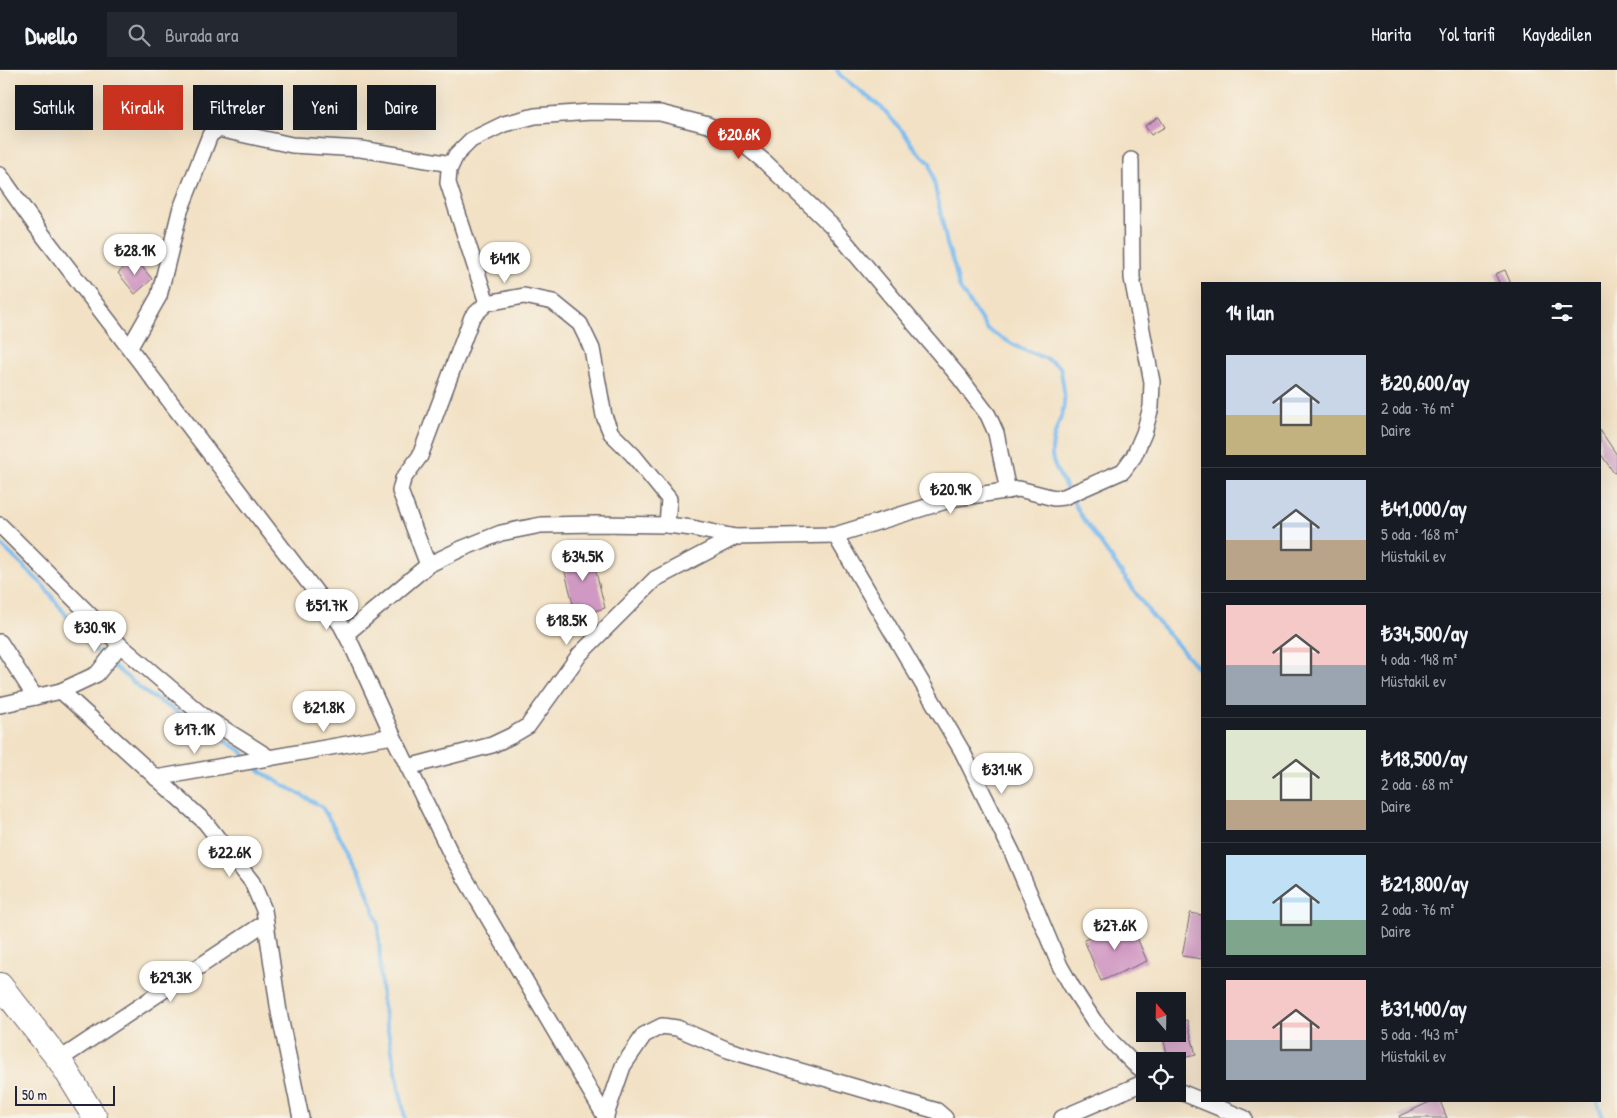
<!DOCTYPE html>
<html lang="tr">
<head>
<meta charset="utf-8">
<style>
  :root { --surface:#171b24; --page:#242831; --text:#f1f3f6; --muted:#9ea1a6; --line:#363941; --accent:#c8321e }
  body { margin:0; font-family:"Patrick Hand",sans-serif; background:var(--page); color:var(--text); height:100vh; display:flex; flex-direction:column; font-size:19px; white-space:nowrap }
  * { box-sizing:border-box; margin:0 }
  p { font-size:16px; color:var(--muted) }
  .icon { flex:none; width:28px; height:28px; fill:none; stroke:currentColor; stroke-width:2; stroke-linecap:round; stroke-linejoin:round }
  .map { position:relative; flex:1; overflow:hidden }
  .side { position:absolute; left:1201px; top:212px; width:400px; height:820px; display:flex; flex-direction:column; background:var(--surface); border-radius:0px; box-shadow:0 5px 20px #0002 }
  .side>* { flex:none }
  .guide { position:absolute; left:15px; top:15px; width:475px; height:45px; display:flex; gap:10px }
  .needle { width:32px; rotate:340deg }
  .controls { position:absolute; left:1136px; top:922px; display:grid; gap:10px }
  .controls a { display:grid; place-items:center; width:50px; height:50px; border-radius:0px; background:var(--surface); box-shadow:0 5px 20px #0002; font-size:25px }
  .scale { position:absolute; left:15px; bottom:12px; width:100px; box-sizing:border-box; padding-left:5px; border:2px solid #22223b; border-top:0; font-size:14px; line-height:18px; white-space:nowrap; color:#22223b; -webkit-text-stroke:4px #f7f3e8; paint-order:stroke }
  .price { position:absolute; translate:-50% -42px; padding:0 11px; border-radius:18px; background:#fff; color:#222; font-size:16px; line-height:32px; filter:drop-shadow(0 1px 2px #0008) }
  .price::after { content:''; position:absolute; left:50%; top:30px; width:15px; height:11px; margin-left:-8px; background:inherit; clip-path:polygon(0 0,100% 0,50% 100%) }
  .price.active { background:var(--accent); color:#fff }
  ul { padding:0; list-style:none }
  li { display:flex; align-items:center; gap:15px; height:125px; padding:0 25px }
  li+li { border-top:1px solid var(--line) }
  li span { display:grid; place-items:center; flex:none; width:140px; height:100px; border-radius:0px; color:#555 }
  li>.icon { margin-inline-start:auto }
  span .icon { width:60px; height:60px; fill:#fffc; stroke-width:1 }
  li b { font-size:21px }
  h2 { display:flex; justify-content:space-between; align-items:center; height:60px; padding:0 25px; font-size:21px }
  .pill { padding:0 18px; border-radius:0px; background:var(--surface); box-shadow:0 5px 20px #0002; font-size:18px; line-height:45px }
  .pill.active { background:var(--accent); color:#fff }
  header { display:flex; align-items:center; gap:30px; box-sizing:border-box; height:70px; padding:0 25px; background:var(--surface); border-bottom:1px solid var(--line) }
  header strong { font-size:24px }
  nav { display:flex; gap:28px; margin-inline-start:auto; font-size:18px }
  .search { width:350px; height:45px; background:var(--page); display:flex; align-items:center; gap:12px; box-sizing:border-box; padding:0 18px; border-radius:0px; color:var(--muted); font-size:19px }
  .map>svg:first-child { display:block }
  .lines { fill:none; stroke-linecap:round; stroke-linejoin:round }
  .stream { stroke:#7bbcf0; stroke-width:4 }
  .building { fill:#d099c3 }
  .minor-casing { stroke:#6b656b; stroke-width:18 }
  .primary-casing { stroke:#6b656b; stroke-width:26 }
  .minor { stroke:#fff; stroke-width:15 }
  .primary { stroke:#fff; stroke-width:24 }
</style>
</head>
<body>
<header>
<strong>Dwello</strong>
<div class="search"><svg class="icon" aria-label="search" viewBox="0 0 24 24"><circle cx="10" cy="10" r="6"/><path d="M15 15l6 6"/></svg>Burada ara</div>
<nav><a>Harita</a><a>Yol tarifi</a><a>Kaydedilen</a></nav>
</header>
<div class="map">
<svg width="1617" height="1048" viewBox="0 0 1617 1048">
  <rect width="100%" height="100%" fill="#f7f3e8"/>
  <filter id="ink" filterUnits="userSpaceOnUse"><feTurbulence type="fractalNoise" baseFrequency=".02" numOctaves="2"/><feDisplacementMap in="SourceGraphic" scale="10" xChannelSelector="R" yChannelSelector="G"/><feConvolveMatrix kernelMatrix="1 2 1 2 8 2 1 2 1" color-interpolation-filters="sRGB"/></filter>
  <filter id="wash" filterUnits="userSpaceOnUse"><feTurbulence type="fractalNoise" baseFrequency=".0096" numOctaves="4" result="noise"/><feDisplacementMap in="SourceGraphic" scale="20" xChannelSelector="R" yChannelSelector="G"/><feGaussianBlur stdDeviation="1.12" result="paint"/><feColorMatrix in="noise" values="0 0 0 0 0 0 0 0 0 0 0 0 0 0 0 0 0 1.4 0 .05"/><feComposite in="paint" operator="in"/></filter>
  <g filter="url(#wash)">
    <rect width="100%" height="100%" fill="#f2e1c4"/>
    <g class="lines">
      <!-- stream -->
      <g class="stream">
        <path d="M 837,0 L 840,5 L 882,38 L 904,63 L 916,80 L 930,93 L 947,174 L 955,198 L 959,217 L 988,260 L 1021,279 L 1047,289 L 1060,297 C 1063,312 1067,329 1062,344 C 1058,356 1052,367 1052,381 C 1051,394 1062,409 1068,421"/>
        <polyline points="1071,427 1080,444 1150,543 1202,603"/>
        <polyline points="0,474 43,515 89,575 106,589"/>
        <polyline points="111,594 149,625 240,680 247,687"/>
        <polyline points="255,696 263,703 322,737 360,801 378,852 382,930 405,1048"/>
        <polyline points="1597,1031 1603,1048"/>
      </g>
    </g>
    <g id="blocks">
      <!-- building -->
      <g class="building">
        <polygon points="1159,47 1165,57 1151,65 1145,56"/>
        <polygon points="135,188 152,209 135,224 118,203"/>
        <polygon points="1505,200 1511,214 1495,214 1499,212 1495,204"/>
        <polygon points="1600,360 1617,385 1617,401 1614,403 1600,383"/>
        <polygon points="590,478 605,538 576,546 561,486"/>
        <polygon points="1190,843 1202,845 1202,889 1182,886"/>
        <polygon points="1130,851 1147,891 1101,911 1084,870"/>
        <polygon points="1187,950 1196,985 1169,991 1162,964 1178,964 1178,952"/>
        <polygon points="1432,1031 1440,1031 1447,1048 1400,1048 1399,1046"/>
      </g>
    </g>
  </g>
  <g filter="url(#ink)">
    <use href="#blocks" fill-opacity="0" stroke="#6b656b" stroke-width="1"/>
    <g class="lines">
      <!-- minor casing -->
      <g class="minor-casing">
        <g id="minor">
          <polyline points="0,105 36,156 341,555 353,578 393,666 452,786 606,1048"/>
          <polyline points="487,233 448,113 449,100 456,85 471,70 504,54 535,46 591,42 660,43 708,55 733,66 765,92 832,156 960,308 988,345 996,363 1008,421"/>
          <polyline points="130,277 159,226 180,141 210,65 218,59 292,75 361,79 451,94"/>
          <polyline points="0,455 120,575 202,645 270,688"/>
          <polyline points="835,465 962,681 1012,782 1060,896 1072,917 1094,951 1112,972 1133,993 1145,1002"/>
          <polyline points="428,495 400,421 403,409 420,386 472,247 487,233 524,226 553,232 580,254 592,279 604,346 611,363 633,385 669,429 667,455"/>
          <polyline points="346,564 428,495 461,479 501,463 541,455 598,454 667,455 692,458 735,467 835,465 956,428 1019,419 1054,428 1064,427 1123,401 1134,386 1144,363 1151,337 1152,312 1132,208 1131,90"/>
          <polyline points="0,572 35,627"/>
          <polyline points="61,621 205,752 252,812 264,840 279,942 301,1048"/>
          <polyline points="0,635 61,621 97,604 120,575"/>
          <polyline points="408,697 492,675 511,666 528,656 580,584 655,509 735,467"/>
          <polyline points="156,708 393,666"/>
          <polyline points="59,990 266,852"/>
          <polyline points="1178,1021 1244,1048"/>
          <polyline points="605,1048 623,996 644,965 662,956 677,958 728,980 937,1041 945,1048"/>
          <polyline points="1062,1048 1145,1012"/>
        </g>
      </g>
      <!-- primary casing -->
      <g class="primary-casing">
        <polyline id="primary" points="0,915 60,991 95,1048"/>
      </g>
      <!-- minor -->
      <use href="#minor" class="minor"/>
      <!-- primary -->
      <use href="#primary" class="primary"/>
    </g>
  </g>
</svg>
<div class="controls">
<a><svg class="needle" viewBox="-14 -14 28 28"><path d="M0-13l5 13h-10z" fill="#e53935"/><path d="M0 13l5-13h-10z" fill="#9ea1a6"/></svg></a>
<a><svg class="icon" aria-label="locate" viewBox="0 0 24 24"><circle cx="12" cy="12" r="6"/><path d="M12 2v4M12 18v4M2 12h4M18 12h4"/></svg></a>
</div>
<div class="scale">50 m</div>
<b class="price active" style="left:739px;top:90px">₺20.6K</b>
<b class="price" style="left:135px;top:206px">₺28.1K</b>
<b class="price" style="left:505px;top:214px">₺41K</b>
<b class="price" style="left:951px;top:445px">₺20.9K</b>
<b class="price" style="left:583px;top:512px">₺34.5K</b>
<b class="price" style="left:327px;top:561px">₺51.7K</b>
<b class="price" style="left:567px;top:576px">₺18.5K</b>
<b class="price" style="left:95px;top:583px">₺30.9K</b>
<b class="price" style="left:324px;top:663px">₺21.8K</b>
<b class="price" style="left:195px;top:685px">₺17.1K</b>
<b class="price" style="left:1002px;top:725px">₺31.4K</b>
<b class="price" style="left:230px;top:808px">₺22.6K</b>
<b class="price" style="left:1115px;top:881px">₺27.6K</b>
<b class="price" style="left:171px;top:933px">₺29.3K</b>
<div class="guide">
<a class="pill">Satılık</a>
<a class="pill active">Kiralık</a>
<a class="pill">Filtreler</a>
<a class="pill">Yeni</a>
<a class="pill">Daire</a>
</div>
<section class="side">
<h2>14 ilan<svg class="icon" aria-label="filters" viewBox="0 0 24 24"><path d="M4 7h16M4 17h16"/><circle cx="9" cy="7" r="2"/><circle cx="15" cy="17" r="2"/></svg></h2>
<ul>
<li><span style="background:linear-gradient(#c9d6e8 60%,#c2b280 0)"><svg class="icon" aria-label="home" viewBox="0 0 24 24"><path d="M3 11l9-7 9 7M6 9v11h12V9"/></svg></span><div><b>₺20,600/ay</b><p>2 oda · 76 m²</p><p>Daire</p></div></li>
<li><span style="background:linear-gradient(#c9d6e8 60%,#b9a48a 0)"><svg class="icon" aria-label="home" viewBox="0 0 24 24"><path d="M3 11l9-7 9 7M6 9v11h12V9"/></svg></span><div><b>₺41,000/ay</b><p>5 oda · 168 m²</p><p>Müstakil ev</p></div></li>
<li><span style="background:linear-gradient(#f6c9c9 60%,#9aa5b1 0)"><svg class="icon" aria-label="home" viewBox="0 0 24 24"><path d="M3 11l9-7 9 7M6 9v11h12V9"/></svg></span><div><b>₺34,500/ay</b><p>4 oda · 148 m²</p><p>Müstakil ev</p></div></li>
<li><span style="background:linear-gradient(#dfe7d0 70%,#b9a48a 0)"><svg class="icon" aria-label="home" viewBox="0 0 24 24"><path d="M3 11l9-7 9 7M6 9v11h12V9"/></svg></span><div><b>₺18,500/ay</b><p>2 oda · 68 m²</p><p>Daire</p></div></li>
<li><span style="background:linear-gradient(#bfe0f5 65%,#7fa58c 0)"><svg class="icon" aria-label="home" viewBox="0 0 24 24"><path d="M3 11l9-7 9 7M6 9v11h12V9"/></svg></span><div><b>₺21,800/ay</b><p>2 oda · 76 m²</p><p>Daire</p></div></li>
<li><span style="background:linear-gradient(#f6c9c9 60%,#9aa5b1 0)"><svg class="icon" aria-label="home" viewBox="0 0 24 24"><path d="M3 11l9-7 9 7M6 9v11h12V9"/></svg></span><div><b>₺31,400/ay</b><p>5 oda · 143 m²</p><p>Müstakil ev</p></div></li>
</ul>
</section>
</div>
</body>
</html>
